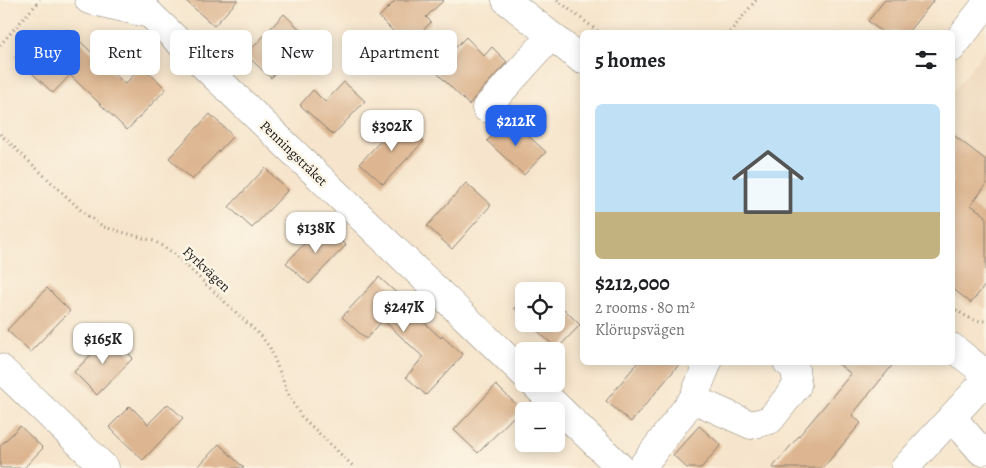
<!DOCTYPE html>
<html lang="en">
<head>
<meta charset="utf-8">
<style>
  :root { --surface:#fff; --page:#f6f6f6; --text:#202124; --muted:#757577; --line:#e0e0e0; --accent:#2563eb }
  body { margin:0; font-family:Alegreya,serif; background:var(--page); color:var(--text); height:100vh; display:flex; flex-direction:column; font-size:19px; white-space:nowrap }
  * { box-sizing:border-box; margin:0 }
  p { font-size:16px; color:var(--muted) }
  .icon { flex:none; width:28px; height:28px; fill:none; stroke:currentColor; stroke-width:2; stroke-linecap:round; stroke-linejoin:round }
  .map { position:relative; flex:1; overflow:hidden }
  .panel { position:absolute; left:580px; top:30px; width:375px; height:335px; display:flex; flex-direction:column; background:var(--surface); border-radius:8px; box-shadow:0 2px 12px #0003 }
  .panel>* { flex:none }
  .banner { position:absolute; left:15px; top:30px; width:475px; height:45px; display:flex; gap:10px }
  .controls { position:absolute; left:515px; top:282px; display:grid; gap:10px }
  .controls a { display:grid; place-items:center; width:50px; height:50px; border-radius:8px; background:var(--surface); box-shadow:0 2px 12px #0003; font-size:25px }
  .price { position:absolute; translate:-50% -42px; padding:0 11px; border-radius:10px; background:#fff; color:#222; font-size:16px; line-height:32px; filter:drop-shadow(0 1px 2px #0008) }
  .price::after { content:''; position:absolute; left:50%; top:30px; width:15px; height:11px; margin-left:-8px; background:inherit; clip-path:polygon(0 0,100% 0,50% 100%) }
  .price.current { background:var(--accent); color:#fff }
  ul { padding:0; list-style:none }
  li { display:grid; align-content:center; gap:10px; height:265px; padding:0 15px }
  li+li { border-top:1px solid var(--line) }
  li span { display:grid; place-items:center; height:155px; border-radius:8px; color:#555 }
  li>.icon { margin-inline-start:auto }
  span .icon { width:90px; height:90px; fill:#fffc; stroke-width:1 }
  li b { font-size:21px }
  h2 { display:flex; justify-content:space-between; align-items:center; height:60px; padding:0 15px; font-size:21px }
  .pill { padding:0 18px; border-radius:8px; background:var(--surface); box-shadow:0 2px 12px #0003; font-size:18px; line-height:45px }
  .pill.current { background:var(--accent); color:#fff }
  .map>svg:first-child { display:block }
  .built { fill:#eed7bb }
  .building { fill:#ddb691 }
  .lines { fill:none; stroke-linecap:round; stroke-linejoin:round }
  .minor-casing { stroke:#898074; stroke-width:29 }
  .path { stroke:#898074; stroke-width:3; stroke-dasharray:1 4; stroke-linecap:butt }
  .minor { stroke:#fff; stroke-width:28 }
  .labels { text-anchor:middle; stroke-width:5; stroke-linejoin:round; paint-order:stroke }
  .street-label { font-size:14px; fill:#1c1c1c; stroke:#fcf5e5 }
</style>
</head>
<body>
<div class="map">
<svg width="986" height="468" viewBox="0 0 986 468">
  <rect width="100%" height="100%" fill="#fcf5e5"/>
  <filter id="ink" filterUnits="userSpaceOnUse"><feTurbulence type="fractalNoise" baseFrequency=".02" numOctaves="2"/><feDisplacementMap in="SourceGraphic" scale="10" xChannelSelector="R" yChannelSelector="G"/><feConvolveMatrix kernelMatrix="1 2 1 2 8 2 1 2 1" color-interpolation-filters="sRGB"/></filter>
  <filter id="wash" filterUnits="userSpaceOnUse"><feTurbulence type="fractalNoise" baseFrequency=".0096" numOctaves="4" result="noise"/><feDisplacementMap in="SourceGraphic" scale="20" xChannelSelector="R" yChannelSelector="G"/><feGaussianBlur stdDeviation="1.12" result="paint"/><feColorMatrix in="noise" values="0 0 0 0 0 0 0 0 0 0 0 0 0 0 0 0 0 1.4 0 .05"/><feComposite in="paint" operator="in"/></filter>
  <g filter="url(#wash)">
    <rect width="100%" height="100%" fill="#f6e5cc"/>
    <!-- built -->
    <polygon class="built" points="986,49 986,309 977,303 969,306 953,295 952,93"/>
    <g id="blocks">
      <!-- building -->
      <g class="building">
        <polygon points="185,0 238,0 214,26"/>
        <polygon points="396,0 444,0 426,17 431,22 413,41 408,36 403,41 379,17"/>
        <polygon points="885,0 934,0 908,32 882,32 868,21"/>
        <polygon points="284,14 309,38 271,78 246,55"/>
        <polygon points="67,29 125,84 142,66 166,89 127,130 70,75 53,93 15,57 38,33 51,46"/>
        <polygon points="466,37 484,56 492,47 507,62 474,98 469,105 434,70"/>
        <polygon points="344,82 365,101 333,135 300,105 313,90 325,102"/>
        <polygon points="210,114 233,136 192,180 169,158"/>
        <polygon points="509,118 546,152 524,175 487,141"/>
        <polygon points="401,119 424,141 383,184 360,163"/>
        <polygon points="952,134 986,160 986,185 971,205 986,216 986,284 971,303 952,288"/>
        <polygon points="265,168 288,190 252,228 229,207"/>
        <polygon points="466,183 491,205 452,249 427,226"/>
        <polygon points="323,224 346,245 309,284 286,263"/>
        <polygon points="379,277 403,299 401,301 441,338 442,336 463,355 426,395 406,377 423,357 383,320 366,339 342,317"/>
        <polygon points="47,288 70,311 30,352 7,330"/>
        <polygon points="524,298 524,318 514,308"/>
        <polygon points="556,301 580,325 557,349 530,324 556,324"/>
        <polygon points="110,335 133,358 97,395 74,372"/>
        <polygon points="638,362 681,362 631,422 606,401"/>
        <polygon points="836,362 895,362 852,415 861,423 823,468 772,468 851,374"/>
        <polygon points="496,385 521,409 478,453 454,430"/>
        <polygon points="168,404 183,418 143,460 109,427 130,406 148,424"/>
        <polygon points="20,426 43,448 24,468 0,468 0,446"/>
        <polygon points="699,426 721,445 701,468 687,468 673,455"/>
        <polygon points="219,444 244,468 197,468"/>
      </g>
    </g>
  </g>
  <g filter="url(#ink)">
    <use href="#blocks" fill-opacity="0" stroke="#898074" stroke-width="1"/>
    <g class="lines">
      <!-- minor casing -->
      <g class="minor-casing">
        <g id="minor">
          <polyline points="89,0 150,14"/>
          <polyline points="134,0 150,14 524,374"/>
          <polyline points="506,0 582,60"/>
          <polyline points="952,48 986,4"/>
          <polyline points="486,108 551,36"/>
          <polyline points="952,347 986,374"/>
          <polyline points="0,368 105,468"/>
          <polyline points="534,384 621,468"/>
          <polyline points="693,399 751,425 770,420 797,386 795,368 787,362"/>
          <polyline points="952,417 981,451"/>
          <polyline points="641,468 693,399 708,362"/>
          <polyline points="905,468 986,380"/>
        </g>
      </g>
      <!-- path -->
      <g class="path">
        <polyline points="557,0 599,32"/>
        <polyline points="730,32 756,0"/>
        <polyline points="0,45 40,0"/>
        <polyline points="0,134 85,214 104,227 154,241 173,253 261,336 270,348 290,398 301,416 355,468"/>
        <path d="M 952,307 C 963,315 973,322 986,321"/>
      </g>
      <!-- minor -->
      <use href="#minor" class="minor"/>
    </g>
  </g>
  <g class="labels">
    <!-- street labels -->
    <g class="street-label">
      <text transform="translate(294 153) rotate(44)" y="5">Penningstråket</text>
      <text transform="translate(207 269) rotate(43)" y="5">Fyrkvägen</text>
    </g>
  </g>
</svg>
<div class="controls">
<a><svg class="icon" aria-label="locate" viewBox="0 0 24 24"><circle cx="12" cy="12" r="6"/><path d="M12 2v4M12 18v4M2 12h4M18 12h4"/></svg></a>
<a>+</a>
<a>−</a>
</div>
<b class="price current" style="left:516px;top:147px">$212K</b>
<b class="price" style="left:392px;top:152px">$302K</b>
<b class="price" style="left:316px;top:254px">$138K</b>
<b class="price" style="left:404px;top:333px">$247K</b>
<b class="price" style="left:103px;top:365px">$165K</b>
<div class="banner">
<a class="pill current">Buy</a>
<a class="pill">Rent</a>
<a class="pill">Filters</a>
<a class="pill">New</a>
<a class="pill">Apartment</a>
</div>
<section class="panel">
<h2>5 homes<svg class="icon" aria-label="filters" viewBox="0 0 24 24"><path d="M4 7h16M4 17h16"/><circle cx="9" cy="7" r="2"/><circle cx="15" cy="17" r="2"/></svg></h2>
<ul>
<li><span style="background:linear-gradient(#bfe0f5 70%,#c2b280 0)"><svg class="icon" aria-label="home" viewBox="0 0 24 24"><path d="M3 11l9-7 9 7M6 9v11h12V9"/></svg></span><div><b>$212,000</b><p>2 rooms · 80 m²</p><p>Klörupsvägen</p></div></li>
</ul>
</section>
</div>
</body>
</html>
